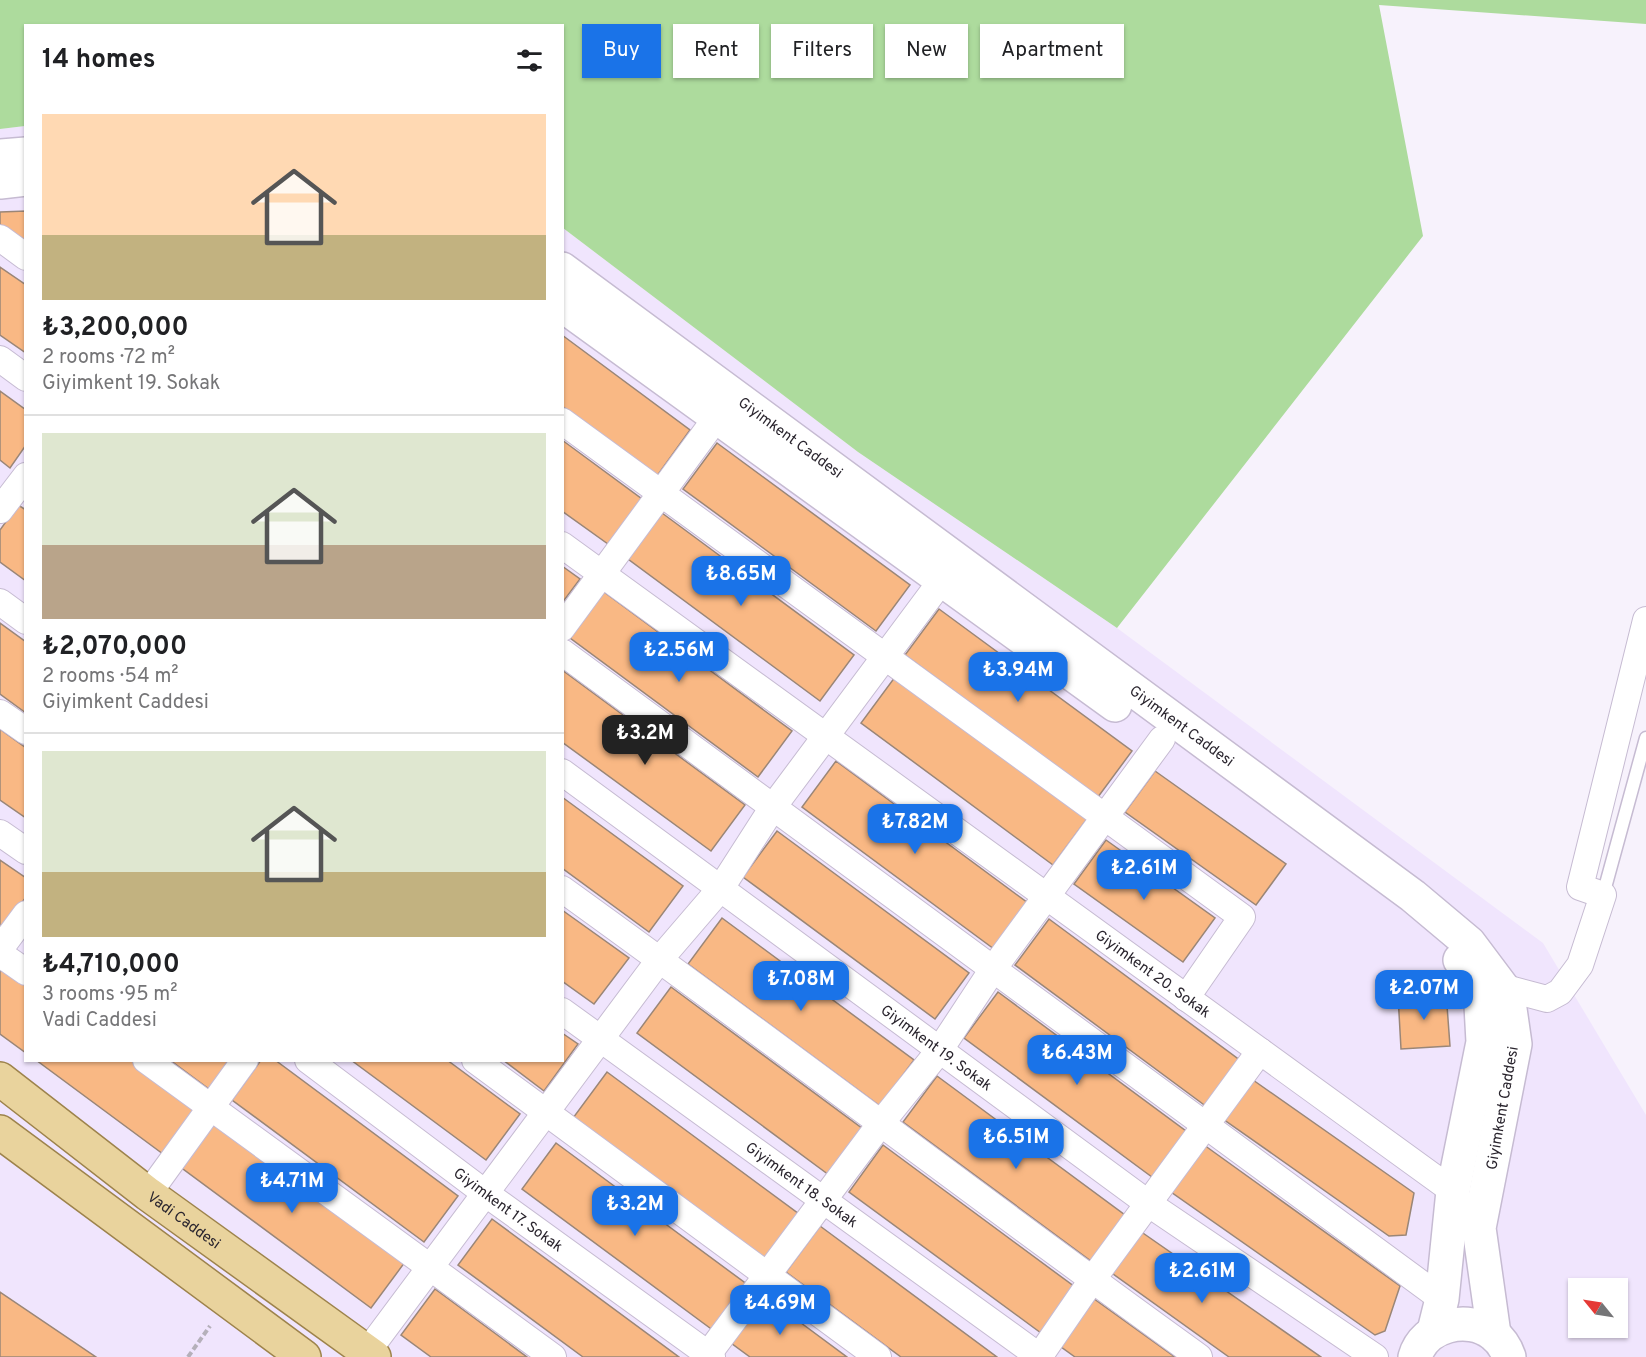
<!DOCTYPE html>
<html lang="en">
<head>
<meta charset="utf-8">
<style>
  :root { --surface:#fff; --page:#f6f6f6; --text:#202124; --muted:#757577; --line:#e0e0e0; --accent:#1a73e8 }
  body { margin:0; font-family:Overpass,sans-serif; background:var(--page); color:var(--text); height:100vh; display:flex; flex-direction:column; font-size:22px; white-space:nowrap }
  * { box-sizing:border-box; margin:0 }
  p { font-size:20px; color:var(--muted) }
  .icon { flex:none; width:33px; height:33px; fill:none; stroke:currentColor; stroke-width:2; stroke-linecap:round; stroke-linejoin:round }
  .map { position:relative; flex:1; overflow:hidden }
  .details { position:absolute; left:24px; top:24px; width:540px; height:1038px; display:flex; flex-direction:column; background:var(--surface); border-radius:0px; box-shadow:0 2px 4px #0004 }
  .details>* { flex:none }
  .top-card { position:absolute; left:582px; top:24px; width:570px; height:54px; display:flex; gap:12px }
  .needle { width:39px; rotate:300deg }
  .fabs { position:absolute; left:1568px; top:1278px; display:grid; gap:12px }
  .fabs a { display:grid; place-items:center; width:60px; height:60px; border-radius:0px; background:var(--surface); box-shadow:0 2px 4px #0004; font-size:30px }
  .price { position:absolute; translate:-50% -51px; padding:0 14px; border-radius:12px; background:var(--accent); color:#fff; font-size:20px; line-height:39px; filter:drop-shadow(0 2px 3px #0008) }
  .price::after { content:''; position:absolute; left:50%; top:36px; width:18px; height:14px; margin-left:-9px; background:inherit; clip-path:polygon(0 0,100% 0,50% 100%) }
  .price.current { background:#222; color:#fff }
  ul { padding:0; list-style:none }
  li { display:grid; align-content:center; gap:12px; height:318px; padding:0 18px }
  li+li { border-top:2px solid var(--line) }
  li span { display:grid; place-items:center; height:186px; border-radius:0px; color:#555 }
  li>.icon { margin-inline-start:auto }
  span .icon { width:108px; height:108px; fill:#fffc; stroke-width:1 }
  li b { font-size:26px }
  h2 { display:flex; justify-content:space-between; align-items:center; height:72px; padding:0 18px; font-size:26px }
  .chip { padding:0 21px; border-radius:0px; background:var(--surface); box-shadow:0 2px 4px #0004; font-size:21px; line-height:54px }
  .chip.current { background:var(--accent); color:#fff }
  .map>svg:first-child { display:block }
  .built { fill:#f0e5fd; fill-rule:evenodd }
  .green { fill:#addb9d }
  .building { fill:#f9b884; stroke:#9a8677; stroke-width:1.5 }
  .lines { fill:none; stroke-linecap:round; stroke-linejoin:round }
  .lane-casing { stroke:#c6bbd2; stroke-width:15 }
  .street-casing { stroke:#c6bbd2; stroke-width:28 }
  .secondary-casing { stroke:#c6bbd2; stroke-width:36 }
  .primary-casing { stroke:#9d834c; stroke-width:36 }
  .path { stroke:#b5b0ba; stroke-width:4; stroke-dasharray:6 3; stroke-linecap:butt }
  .lane { stroke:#fff; stroke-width:12 }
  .street { stroke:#fff; stroke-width:26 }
  .secondary { stroke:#fff; stroke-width:33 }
  .primary { stroke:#e9d39d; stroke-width:33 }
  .labels { text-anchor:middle; stroke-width:5; stroke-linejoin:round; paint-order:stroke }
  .street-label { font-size:15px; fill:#2a252e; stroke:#fff }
</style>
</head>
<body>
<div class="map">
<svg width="1646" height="1357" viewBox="0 0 1646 1357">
  <rect width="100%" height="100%" fill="#f7f2fc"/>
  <!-- built -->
  <path class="built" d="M 25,126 L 26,1060 L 562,1060 L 563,228 L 858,452 L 1117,628 L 1543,943 L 1646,1115 L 1646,1357 L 0,1357 L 0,129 ZM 1578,1288 L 1617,1288 L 1617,1328 L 1578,1328 Z"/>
  <!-- green -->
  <polygon class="green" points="0,0 1646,0 1646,24 1379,5 1423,236 1117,628 858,452 563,228 562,26 26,26 25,126 0,129"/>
  <!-- building -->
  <g class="building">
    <polygon points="26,211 26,248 0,231 0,212"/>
    <polygon points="0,267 26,285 26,353 0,335"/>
    <polygon points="562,335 690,430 657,476 562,406"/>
    <polygon points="0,391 26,410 26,445 10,468 0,460"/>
    <polygon points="562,440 642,499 608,544 562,511"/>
    <polygon points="717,443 910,585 876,631 683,489"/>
    <polygon points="18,505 26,510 26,581 0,562 0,530"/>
    <polygon points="662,513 854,655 820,701 628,559"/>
    <polygon points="562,566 580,579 562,603"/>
    <polygon points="600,589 792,731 758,777 566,635"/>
    <polygon points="939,609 1132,751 1098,797 905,655"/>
    <polygon points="0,623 26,642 26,713 0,694"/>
    <polygon points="562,670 745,805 711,851 562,742"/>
    <polygon points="895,677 1087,819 1053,865 861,723"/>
    <polygon points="0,729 26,748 26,818 0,800"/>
    <polygon points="836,761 1028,903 994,949 802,807"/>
    <polygon points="1155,771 1286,864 1256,905 1125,812"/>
    <polygon points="562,797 683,886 649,932 562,868"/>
    <polygon points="777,831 969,973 935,1019 743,877"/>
    <polygon points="1106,840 1215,918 1183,962 1074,884"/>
    <polygon points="0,860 26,878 26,897 2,931 0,930"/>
    <polygon points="562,910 629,958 594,1004 562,981"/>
    <polygon points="722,918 914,1060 880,1106 688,964"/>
    <polygon points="1049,919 1241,1061 1207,1107 1015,965"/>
    <polygon points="5,966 26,982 26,1053 0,1034 0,972"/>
    <polygon points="671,987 863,1129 829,1175 637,1033"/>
    <polygon points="998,992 1190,1134 1156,1180 964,1038"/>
    <polygon points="1446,992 1450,1046 1401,1049 1398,995"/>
    <polygon points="562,1033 578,1044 544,1091 503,1060 562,1060"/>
    <polygon points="36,1060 132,1060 197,1109 163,1154"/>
    <polygon points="170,1060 236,1060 213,1092"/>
    <polygon points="261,1060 275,1060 458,1196 424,1242 232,1100"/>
    <polygon points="351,1060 447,1060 520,1114 486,1160"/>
    <polygon points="607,1072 799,1214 765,1260 573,1118"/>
    <polygon points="937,1076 1129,1218 1095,1264 903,1122"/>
    <polygon points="1253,1080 1414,1193 1406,1235 1389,1236 1223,1119"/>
    <polygon points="213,1120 405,1262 371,1308 179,1166"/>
    <polygon points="556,1143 748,1285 714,1331 522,1189"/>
    <polygon points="883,1145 1075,1287 1041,1333 849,1192"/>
    <polygon points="1204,1145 1400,1286 1385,1331 1375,1335 1171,1192"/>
    <polygon points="492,1219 679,1357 583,1357 458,1265"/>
    <polygon points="820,1226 997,1357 901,1357 786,1272"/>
    <polygon points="1140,1231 1321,1357 1229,1357 1109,1271"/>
    <polygon points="435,1289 527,1357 431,1357 401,1335"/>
    <polygon points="0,1292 96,1357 0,1357"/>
    <polygon points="1090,1296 1175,1357 1075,1357 1057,1344"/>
    <polygon points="766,1297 847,1357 750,1357 731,1343"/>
  </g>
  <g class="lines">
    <!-- lane casing -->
    <g class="lane-casing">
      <polyline id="lane" points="1603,895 1646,738"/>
    </g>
    <!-- street casing -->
    <g class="street-casing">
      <g id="street">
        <polyline points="0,238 26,257"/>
        <polyline points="0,359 26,378"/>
        <polyline points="562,421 1242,917 1186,998"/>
        <polyline points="0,510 26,476"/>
        <path id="s1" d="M 562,545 L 1453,1191"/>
        <polyline points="0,602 26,621"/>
        <polyline points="562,628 717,417"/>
        <polyline points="562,652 1442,1299"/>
        <polyline points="0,713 26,731"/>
        <path id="s2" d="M 562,772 L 1149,1204 L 1375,1357"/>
        <polyline points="0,833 26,851"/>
        <path d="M 562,889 C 776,1043 985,1203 1199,1357"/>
        <polyline points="0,949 26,914"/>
        <polyline points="0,954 26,972"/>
        <polyline points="1492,987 1502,987 1547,999 1560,992 1580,965 1603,895 1580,887 1646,620"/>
        <path id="s3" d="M 562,1011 L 1040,1357"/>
        <polyline points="146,1060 553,1357"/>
        <path id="s4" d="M 308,1060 L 485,1193 L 712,1357"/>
        <polyline points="475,1060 878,1357"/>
        <polyline points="148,1194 245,1060"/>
        <polyline points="367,1352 660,959 721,888 773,807 942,580"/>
        <polyline points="706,1357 881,1123 939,1051 993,969 1162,739"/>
        <polyline points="1039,1357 1092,1280 1260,1051"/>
      </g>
    </g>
    <!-- secondary casing -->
    <g class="secondary-casing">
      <g id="secondary">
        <polyline points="0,156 26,154"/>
        <polyline points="0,182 26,179"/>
        <path id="s5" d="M 562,269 L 1413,896 L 1469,943 L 1508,995 L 1515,1044 L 1479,1228 L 1494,1334"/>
        <polyline points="562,305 1115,705"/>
        <polyline points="1434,1331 1442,1299 1453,1191 1483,1042 1480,987 1460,960"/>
        <path d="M 1415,1357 C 1424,1325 1468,1314 1493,1334 C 1501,1340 1506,1348 1509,1357"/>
      </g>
    </g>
    <!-- primary casing -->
    <g class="primary-casing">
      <g id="primary">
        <path id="s6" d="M 0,1079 L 148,1194 L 374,1357"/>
        <polyline points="0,1132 304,1357"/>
      </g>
    </g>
    <!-- path -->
    <polyline class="path" points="188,1357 210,1326"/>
    <!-- lane -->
    <use href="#lane" class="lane"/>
    <!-- street -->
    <use href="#street" class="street"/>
    <!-- secondary -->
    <use href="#secondary" class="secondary"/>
    <!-- primary -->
    <use href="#primary" class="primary"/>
  </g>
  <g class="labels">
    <!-- street labels -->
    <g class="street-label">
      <text dy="5" stroke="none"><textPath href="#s5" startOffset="284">Giyimkent Caddesi</textPath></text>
      <text dy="5" stroke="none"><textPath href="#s5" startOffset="770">Giyimkent Caddesi</textPath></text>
      <text dy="5" stroke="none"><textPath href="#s1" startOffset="730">Giyimkent 20. Sokak</textPath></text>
      <text dy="5" stroke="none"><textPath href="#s2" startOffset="465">Giyimkent 19. Sokak</textPath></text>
      <text transform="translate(1502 1108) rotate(-80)" y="5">Giyimkent Caddesi</text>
      <text dy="5" stroke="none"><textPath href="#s3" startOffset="296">Giyimkent 18. Sokak</textPath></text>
      <text dy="5" stroke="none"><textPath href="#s4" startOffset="250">Giyimkent 17. Sokak</textPath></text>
      <text dy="5" stroke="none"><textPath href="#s6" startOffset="232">Vadi Caddesi</textPath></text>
    </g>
  </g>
</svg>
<div class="fabs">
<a><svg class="needle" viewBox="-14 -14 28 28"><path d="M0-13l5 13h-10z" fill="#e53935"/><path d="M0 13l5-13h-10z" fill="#757577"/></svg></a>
</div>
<b class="price" style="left:741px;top:607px">₺8.65M</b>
<b class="price" style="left:679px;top:683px">₺2.56M</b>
<b class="price" style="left:1018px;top:703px">₺3.94M</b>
<b class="price current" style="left:645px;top:766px">₺3.2M</b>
<b class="price" style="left:915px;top:855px">₺7.82M</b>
<b class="price" style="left:1144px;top:901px">₺2.61M</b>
<b class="price" style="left:801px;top:1012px">₺7.08M</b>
<b class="price" style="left:1424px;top:1021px">₺2.07M</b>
<b class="price" style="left:1077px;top:1086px">₺6.43M</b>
<b class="price" style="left:1016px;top:1170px">₺6.51M</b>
<b class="price" style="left:292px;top:1214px">₺4.71M</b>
<b class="price" style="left:635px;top:1237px">₺3.2M</b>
<b class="price" style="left:1202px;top:1304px">₺2.61M</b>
<b class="price" style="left:780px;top:1336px">₺4.69M</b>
<div class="top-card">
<a class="chip current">Buy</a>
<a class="chip">Rent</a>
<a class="chip">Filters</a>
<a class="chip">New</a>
<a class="chip">Apartment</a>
</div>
<section class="details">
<h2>14 homes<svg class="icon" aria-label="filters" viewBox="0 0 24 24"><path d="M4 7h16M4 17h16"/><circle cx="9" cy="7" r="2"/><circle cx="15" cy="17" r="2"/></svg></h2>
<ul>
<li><span style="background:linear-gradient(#ffd9b3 65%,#c2b280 0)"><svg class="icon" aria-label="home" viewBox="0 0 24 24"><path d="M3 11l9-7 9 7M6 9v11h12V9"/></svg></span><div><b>₺3,200,000</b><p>2 rooms · 72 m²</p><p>Giyimkent 19. Sokak</p></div></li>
<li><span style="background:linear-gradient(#dfe7d0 60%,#b9a48a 0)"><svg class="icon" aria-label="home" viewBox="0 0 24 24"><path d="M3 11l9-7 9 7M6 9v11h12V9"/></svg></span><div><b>₺2,070,000</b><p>2 rooms · 54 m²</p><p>Giyimkent Caddesi</p></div></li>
<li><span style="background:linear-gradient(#dfe7d0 65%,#c2b280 0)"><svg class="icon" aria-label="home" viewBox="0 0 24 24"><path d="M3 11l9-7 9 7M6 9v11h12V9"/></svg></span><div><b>₺4,710,000</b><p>3 rooms · 95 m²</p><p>Vadi Caddesi</p></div></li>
</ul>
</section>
</div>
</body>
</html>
